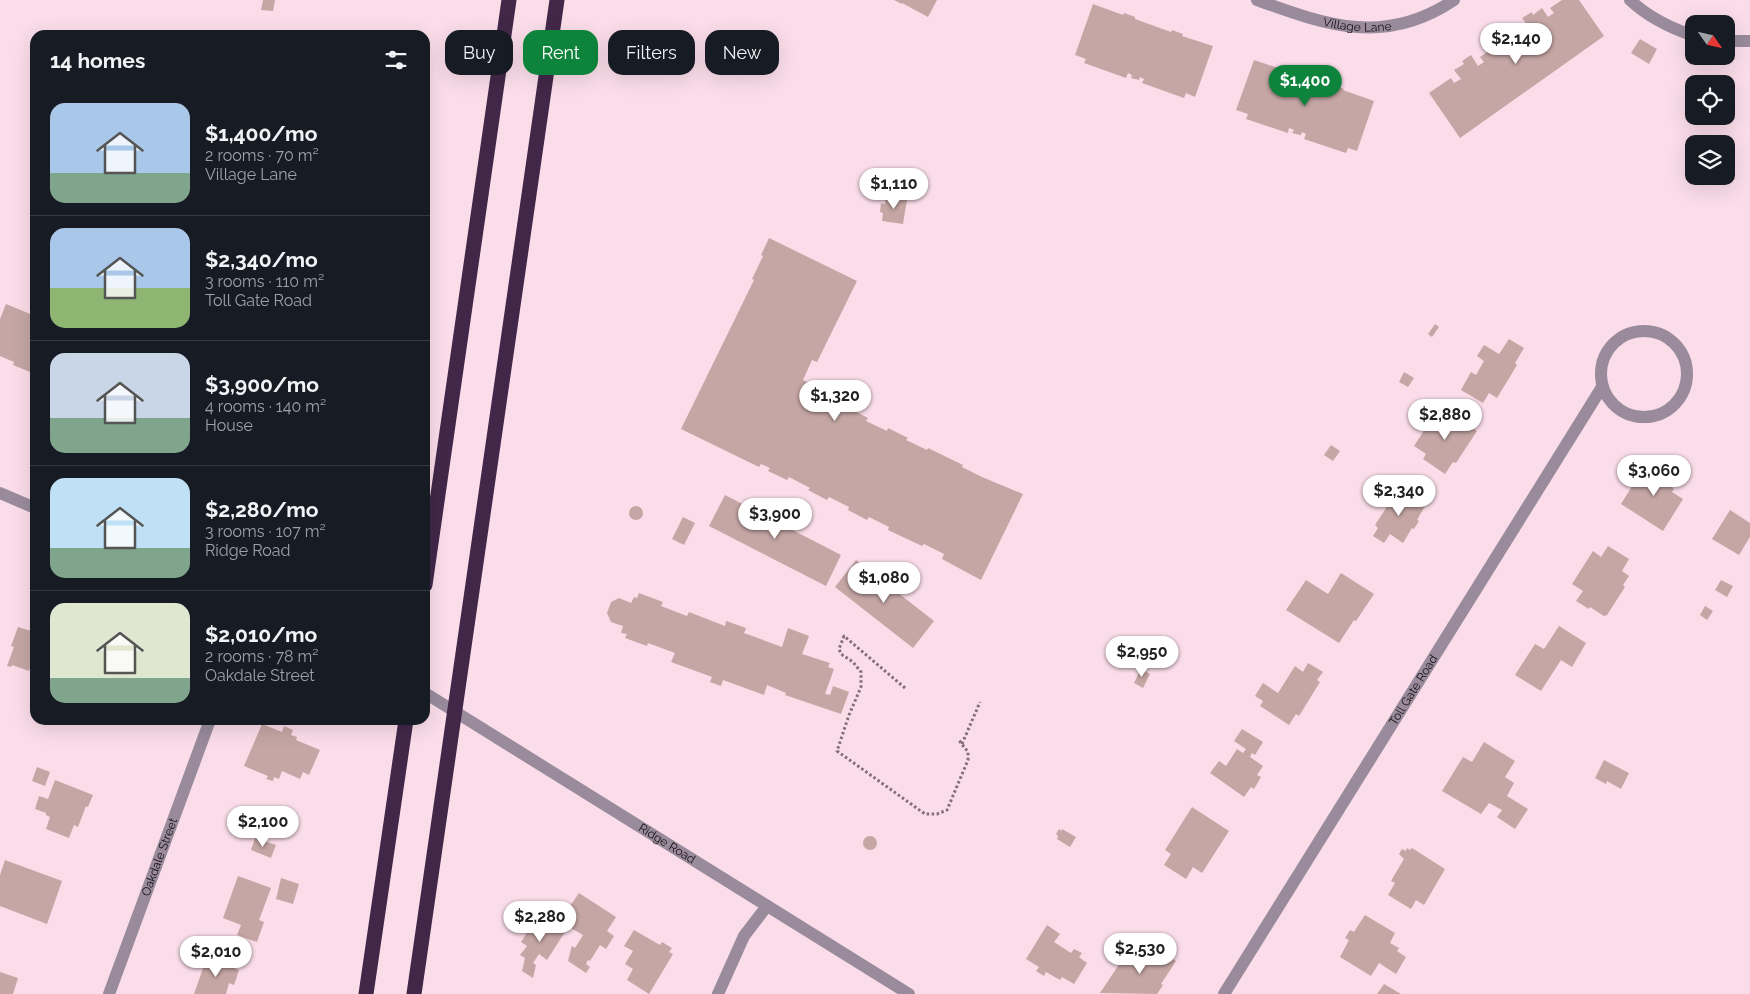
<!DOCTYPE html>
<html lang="en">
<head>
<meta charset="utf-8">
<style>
  :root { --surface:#171b24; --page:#20242c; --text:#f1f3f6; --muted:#9ea1a6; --line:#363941; --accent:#0d833b }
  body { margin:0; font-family:Raleway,sans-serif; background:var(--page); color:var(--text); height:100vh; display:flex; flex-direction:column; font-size:19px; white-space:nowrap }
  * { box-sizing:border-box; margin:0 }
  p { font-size:16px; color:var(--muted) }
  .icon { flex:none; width:28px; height:28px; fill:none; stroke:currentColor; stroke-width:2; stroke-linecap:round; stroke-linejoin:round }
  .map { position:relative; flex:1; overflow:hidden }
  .side { position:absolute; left:30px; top:30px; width:400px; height:695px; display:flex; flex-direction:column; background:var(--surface); border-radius:15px; box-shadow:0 5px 20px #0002 }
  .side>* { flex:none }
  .hud { position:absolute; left:445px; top:30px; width:475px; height:45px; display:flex; gap:10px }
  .needle { width:32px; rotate:124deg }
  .buttons { position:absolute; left:1685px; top:15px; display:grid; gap:10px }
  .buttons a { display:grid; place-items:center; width:50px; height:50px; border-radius:10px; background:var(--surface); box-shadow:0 5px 20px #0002; font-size:25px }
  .price { position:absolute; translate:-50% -42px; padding:0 11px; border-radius:18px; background:#fff; color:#222; font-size:16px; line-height:32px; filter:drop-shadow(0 1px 2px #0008) }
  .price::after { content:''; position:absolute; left:50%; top:30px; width:15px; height:11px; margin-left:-8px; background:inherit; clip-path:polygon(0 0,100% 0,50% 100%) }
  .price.on { background:var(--accent); color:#fff }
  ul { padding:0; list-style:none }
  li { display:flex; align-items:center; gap:15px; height:125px; padding:0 20px }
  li+li { border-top:1px solid var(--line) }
  li span { display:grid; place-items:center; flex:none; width:140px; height:100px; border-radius:15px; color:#555 }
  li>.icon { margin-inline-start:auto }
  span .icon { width:60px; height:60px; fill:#fffc; stroke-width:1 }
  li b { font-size:21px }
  h2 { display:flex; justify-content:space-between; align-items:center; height:60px; padding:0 20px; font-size:21px }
  .chip { padding:0 18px; border-radius:15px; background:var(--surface); box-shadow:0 5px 20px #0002; font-size:18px; line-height:45px }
  .chip.on { background:var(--accent); color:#fff }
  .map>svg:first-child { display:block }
  .building { fill:#c5a6a4 }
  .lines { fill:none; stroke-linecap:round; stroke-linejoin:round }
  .path { stroke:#816e76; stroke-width:3; stroke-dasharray:2.5 2.5; stroke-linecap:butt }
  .minor { stroke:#998b9c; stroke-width:12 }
  .tertiary { stroke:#998b9c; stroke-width:12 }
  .motorway { stroke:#422749; stroke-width:15 }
  .labels { text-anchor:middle; stroke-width:4.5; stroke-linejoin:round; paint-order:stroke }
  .street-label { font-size:12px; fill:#170e12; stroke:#fff }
</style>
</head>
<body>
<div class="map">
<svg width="1750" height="994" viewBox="0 0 1750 994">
  <rect width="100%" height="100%" fill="#fadde9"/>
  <!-- building -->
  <g class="building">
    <polygon points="263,0 275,0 273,11 261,10"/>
    <polygon points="894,0 937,0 928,17 902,3 902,4"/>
    <polygon points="1562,0 1579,0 1604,36 1460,138 1429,93 1451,78 1454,83 1461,79 1454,70 1464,64 1462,61 1471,55 1478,66 1484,62 1480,57 1521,29 1524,34 1531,30 1522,18 1532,12 1533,15 1542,8 1548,17 1554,13 1550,8"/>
    <polygon points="1093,4 1123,15 1124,13 1135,17 1135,19 1171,32 1172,30 1183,34 1182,36 1213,46 1195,97 1186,93 1184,98 1142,83 1144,79 1140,77 1139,80 1131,78 1132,75 1128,73 1126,78 1084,63 1086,59 1075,55"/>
    <polygon points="1640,39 1657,49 1649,64 1631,53"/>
    <polygon points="1254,60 1284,70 1285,69 1296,72 1296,74 1332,86 1333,85 1344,89 1343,90 1374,101 1357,151 1348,148 1346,153 1304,139 1306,134 1302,132 1301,135 1292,133 1294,130 1289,128 1288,133 1246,119 1248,114 1236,110"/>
    <polygon points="886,197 907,200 903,224 882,221 883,213 880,212 881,203 885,204"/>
    <polygon points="769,238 857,281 817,362 812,360 803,380 830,394 826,401 847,411 849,408 868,418 866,421 887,431 888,428 908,438 906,440 927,450 928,448 963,465 962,467 982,477 1023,494 981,580 942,559 944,554 924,544 922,546 888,530 889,527 869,517 867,520 848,510 849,507 829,497 827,500 808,490 810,488 789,477 787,480 768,471 770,468 761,464 759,467 681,429 754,280 752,279 763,256 761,255"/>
    <polygon points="6,304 35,316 35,374 13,365 14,362 0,356 0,319"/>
    <polygon points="1435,324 1439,327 1432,337 1428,334"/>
    <polygon points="1509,339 1524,348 1515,363 1517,365 1497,398 1489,393 1483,403 1461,390 1471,372 1476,375 1484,361 1477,356 1484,345 1499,354"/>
    <polygon points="1404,372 1414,378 1408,387 1399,382"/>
    <polygon points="1442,411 1450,416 1451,415 1477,431 1456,463 1453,462 1445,474 1423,459 1426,454 1414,446 1431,420 1435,423"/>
    <polygon points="1331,445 1340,451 1333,461 1324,455"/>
    <polygon points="1657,462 1674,473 1667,484 1674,489 1672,492 1683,499 1663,531 1621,504 1641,472 1648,476"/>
    <polygon points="1398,489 1425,506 1417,520 1419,521 1414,529 1412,528 1403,543 1390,534 1384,543 1373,536 1378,528 1375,525 1390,502 1386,500 1389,495 1392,497"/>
    <polygon points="725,495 841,555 826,586 709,526"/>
    <circle cx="636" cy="513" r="7"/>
    <polygon points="1730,510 1750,523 1750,537 1739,555 1712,539"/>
    <polygon points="683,517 695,523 684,545 672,539"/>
    <polygon points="1608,546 1629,559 1622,571 1629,576 1623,585 1625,587 1607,615 1604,616 1590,607 1589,609 1576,601 1583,591 1572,584 1593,551 1601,557"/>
    <polygon points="856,560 934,621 913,648 835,587"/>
    <polygon points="1341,573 1374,594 1356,621 1354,620 1339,643 1286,610 1306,580 1328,594"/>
    <polygon points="1721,580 1733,586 1727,597 1715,590"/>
    <polygon points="639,593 663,602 661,606 687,616 689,612 725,626 726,621 746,628 744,633 782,647 788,628 809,636 802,654 830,663 828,667 834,669 825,694 830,695 833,686 849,692 841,714 785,695 786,693 767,685 764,695 723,680 721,686 710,682 712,677 671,662 675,653 648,643 647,646 625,638 627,634 621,633 623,626 611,622 607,613 611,602 619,598 631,603 634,597 637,598"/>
    <polygon points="1705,606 1713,611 1707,620 1700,615"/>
    <polygon points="33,626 35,627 35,661 33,660 29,671 12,665 11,667 7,666 14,647 11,646 18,627 31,631"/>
    <polygon points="1559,626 1586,643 1572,667 1561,660 1541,691 1515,675 1535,644 1544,649"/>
    <polygon points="1308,663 1323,672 1317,680 1320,682 1299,716 1296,714 1289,725 1260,706 1263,701 1255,696 1263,683 1278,693 1295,666 1303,672"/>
    <polygon points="1141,669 1150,674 1143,688 1134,683"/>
    <polygon points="262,724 282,732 284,726 293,730 291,735 297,737 296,740 320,750 309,775 303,772 300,779 282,771 279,779 274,777 273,781 266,779 268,776 244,766"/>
    <polygon points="1242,729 1263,742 1255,755 1252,753 1250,757 1263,766 1257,775 1261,777 1254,789 1251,787 1244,797 1210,773 1219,761 1226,766 1237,749 1243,753 1246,749 1234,741"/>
    <polygon points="1484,742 1515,761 1505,777 1514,783 1507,796 1528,809 1515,829 1497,817 1502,810 1489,803 1481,814 1442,791 1463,757 1472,762"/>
    <polygon points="1604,760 1629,773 1621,789 1607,781 1606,784 1595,778"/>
    <polygon points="37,767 50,772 45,786 32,781"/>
    <polygon points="55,780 93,795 88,807 86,806 78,827 74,825 69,838 46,829 50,817 46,815 46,813 35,809 39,796 48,799"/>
    <polygon points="1192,807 1229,831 1202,873 1193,867 1186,879 1164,865 1171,854 1165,850"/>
    <polygon points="1059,829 1061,831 1062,829 1076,837 1070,847 1057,839 1058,836 1056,834"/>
    <circle cx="870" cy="843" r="7"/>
    <polygon points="255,838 276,845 271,858 251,850"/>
    <polygon points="1407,848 1410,850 1412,848 1445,869 1424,905 1416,900 1411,909 1388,895 1395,883 1391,881 1404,859 1399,854 1402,849 1406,851"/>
    <polygon points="5,860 62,881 47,924 0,906 0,875"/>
    <polygon points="238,876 271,888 259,920 264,922 257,942 237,935 241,925 223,918"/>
    <polygon points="281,878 299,884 293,904 276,899"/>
    <polygon points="579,893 616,917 607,931 614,936 606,949 600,945 590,961 588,960 586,964 590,967 586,973 568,961 571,949 572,946 575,948 583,935 569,927 575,918 566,912"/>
    <polygon points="538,915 565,932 547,960 539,954 533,963 536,965 533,978 522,971 525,958 520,955 527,946 521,942"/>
    <polygon points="1365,915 1395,933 1390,943 1399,948 1397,951 1406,957 1396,974 1379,963 1371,976 1340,957 1349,940 1345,938 1350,930 1354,932"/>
    <polygon points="1047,925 1060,934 1054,942 1071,953 1074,949 1082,953 1079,957 1087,963 1074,984 1062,977 1060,980 1046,972 1044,976 1036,971 1039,967 1026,959"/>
    <polygon points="634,930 660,945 662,942 672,948 669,952 673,954 649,994 627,980 633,969 625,964 633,951 624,946"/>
    <polygon points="1154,946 1176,961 1161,984 1163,985 1157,994 1100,993 1126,954 1141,964"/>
    <polygon points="207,957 239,970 234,985 229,983 226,994 194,994"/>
    <polygon points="0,972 18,978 13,994 0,994"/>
    <polygon points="1384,984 1401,994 1377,994"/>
  </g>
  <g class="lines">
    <!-- path -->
    <g class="path">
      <polyline points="905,688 844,636 839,649 841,654 853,662 861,672 861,687 849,715 837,751 925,814 937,814 947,810 968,760 968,752 958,739"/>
      <polyline points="962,744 980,702"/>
    </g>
    <!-- minor -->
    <g class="minor">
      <path id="s1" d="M 1257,0 C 1328,26 1386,46 1454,0"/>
      <path d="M 1630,0 C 1648,17 1670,28 1694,36"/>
      <polyline points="1726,41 1750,41"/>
      <circle cx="1644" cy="374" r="43"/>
      <path id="s2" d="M 109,994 L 210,720"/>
      <polyline points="718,994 744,936 767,906"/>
      <path id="s3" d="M 1224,994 L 1602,387"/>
    </g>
    <!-- tertiary -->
    <g class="tertiary">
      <polyline points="0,493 35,508"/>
      <path id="s4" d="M 425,693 L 909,994"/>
    </g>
    <!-- motorway -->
    <g class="motorway">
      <polyline points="425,585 509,0"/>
      <polyline points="366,994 406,720"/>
      <polyline points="414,994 557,0"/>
    </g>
  </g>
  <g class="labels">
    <!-- street labels -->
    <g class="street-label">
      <text dy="4" stroke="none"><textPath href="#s1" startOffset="104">Village Lane</textPath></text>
      <text dy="4" stroke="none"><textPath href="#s3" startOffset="358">Toll Gate Road</textPath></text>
      <text dy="4" stroke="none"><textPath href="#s4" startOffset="285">Ridge Road</textPath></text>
      <text dy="4" stroke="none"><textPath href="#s2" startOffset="146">Oakdale Street</textPath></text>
    </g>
  </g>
</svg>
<div class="buttons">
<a><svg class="needle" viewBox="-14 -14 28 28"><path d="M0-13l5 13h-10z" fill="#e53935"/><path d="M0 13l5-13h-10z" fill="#9ea1a6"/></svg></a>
<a><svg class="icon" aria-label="locate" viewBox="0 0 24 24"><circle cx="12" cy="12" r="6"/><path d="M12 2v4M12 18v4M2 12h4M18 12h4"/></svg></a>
<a><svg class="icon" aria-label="layers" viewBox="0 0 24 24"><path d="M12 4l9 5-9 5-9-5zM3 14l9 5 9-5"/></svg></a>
</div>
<b class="price" style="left:1516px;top:65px">$2,140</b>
<b class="price on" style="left:1305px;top:107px">$1,400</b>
<b class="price" style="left:894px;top:210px">$1,110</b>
<b class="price" style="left:835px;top:422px">$1,320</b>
<b class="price" style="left:1445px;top:441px">$2,880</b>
<b class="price" style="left:1654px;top:497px">$3,060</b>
<b class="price" style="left:1399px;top:517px">$2,340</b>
<b class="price" style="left:775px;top:540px">$3,900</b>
<b class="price" style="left:884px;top:604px">$1,080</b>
<b class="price" style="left:1142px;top:678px">$2,950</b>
<b class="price" style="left:263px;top:848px">$2,100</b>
<b class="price" style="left:540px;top:943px">$2,280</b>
<b class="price" style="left:1140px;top:975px">$2,530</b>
<b class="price" style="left:216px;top:978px">$2,010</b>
<div class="hud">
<a class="chip">Buy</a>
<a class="chip on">Rent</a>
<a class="chip">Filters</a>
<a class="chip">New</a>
</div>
<section class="side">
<h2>14 homes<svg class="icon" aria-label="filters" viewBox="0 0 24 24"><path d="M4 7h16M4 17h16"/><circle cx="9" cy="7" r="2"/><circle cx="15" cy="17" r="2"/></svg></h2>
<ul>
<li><span style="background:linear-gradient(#a9c7e8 70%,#7fa58c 0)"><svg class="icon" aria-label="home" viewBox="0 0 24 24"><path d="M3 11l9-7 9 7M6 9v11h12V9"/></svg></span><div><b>$1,400/mo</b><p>2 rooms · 70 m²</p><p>Village Lane</p></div></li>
<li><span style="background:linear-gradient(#a9c7e8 60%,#8fb573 0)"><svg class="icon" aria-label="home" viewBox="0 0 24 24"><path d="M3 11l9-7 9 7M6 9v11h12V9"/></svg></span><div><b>$2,340/mo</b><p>3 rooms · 110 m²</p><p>Toll Gate Road</p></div></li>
<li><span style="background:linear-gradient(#c9d6e8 65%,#7fa58c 0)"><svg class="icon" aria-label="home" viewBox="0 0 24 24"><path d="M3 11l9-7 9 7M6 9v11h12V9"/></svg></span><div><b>$3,900/mo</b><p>4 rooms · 140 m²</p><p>House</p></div></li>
<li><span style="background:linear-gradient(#bfe0f5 70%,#7fa58c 0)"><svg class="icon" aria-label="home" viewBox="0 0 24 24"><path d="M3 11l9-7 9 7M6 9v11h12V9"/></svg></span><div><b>$2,280/mo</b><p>3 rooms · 107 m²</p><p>Ridge Road</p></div></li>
<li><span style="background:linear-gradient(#dfe7d0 75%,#7fa58c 0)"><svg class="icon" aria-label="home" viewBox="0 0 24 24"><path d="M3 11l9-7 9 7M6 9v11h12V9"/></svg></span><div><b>$2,010/mo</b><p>2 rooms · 78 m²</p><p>Oakdale Street</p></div></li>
</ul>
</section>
</div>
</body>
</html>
